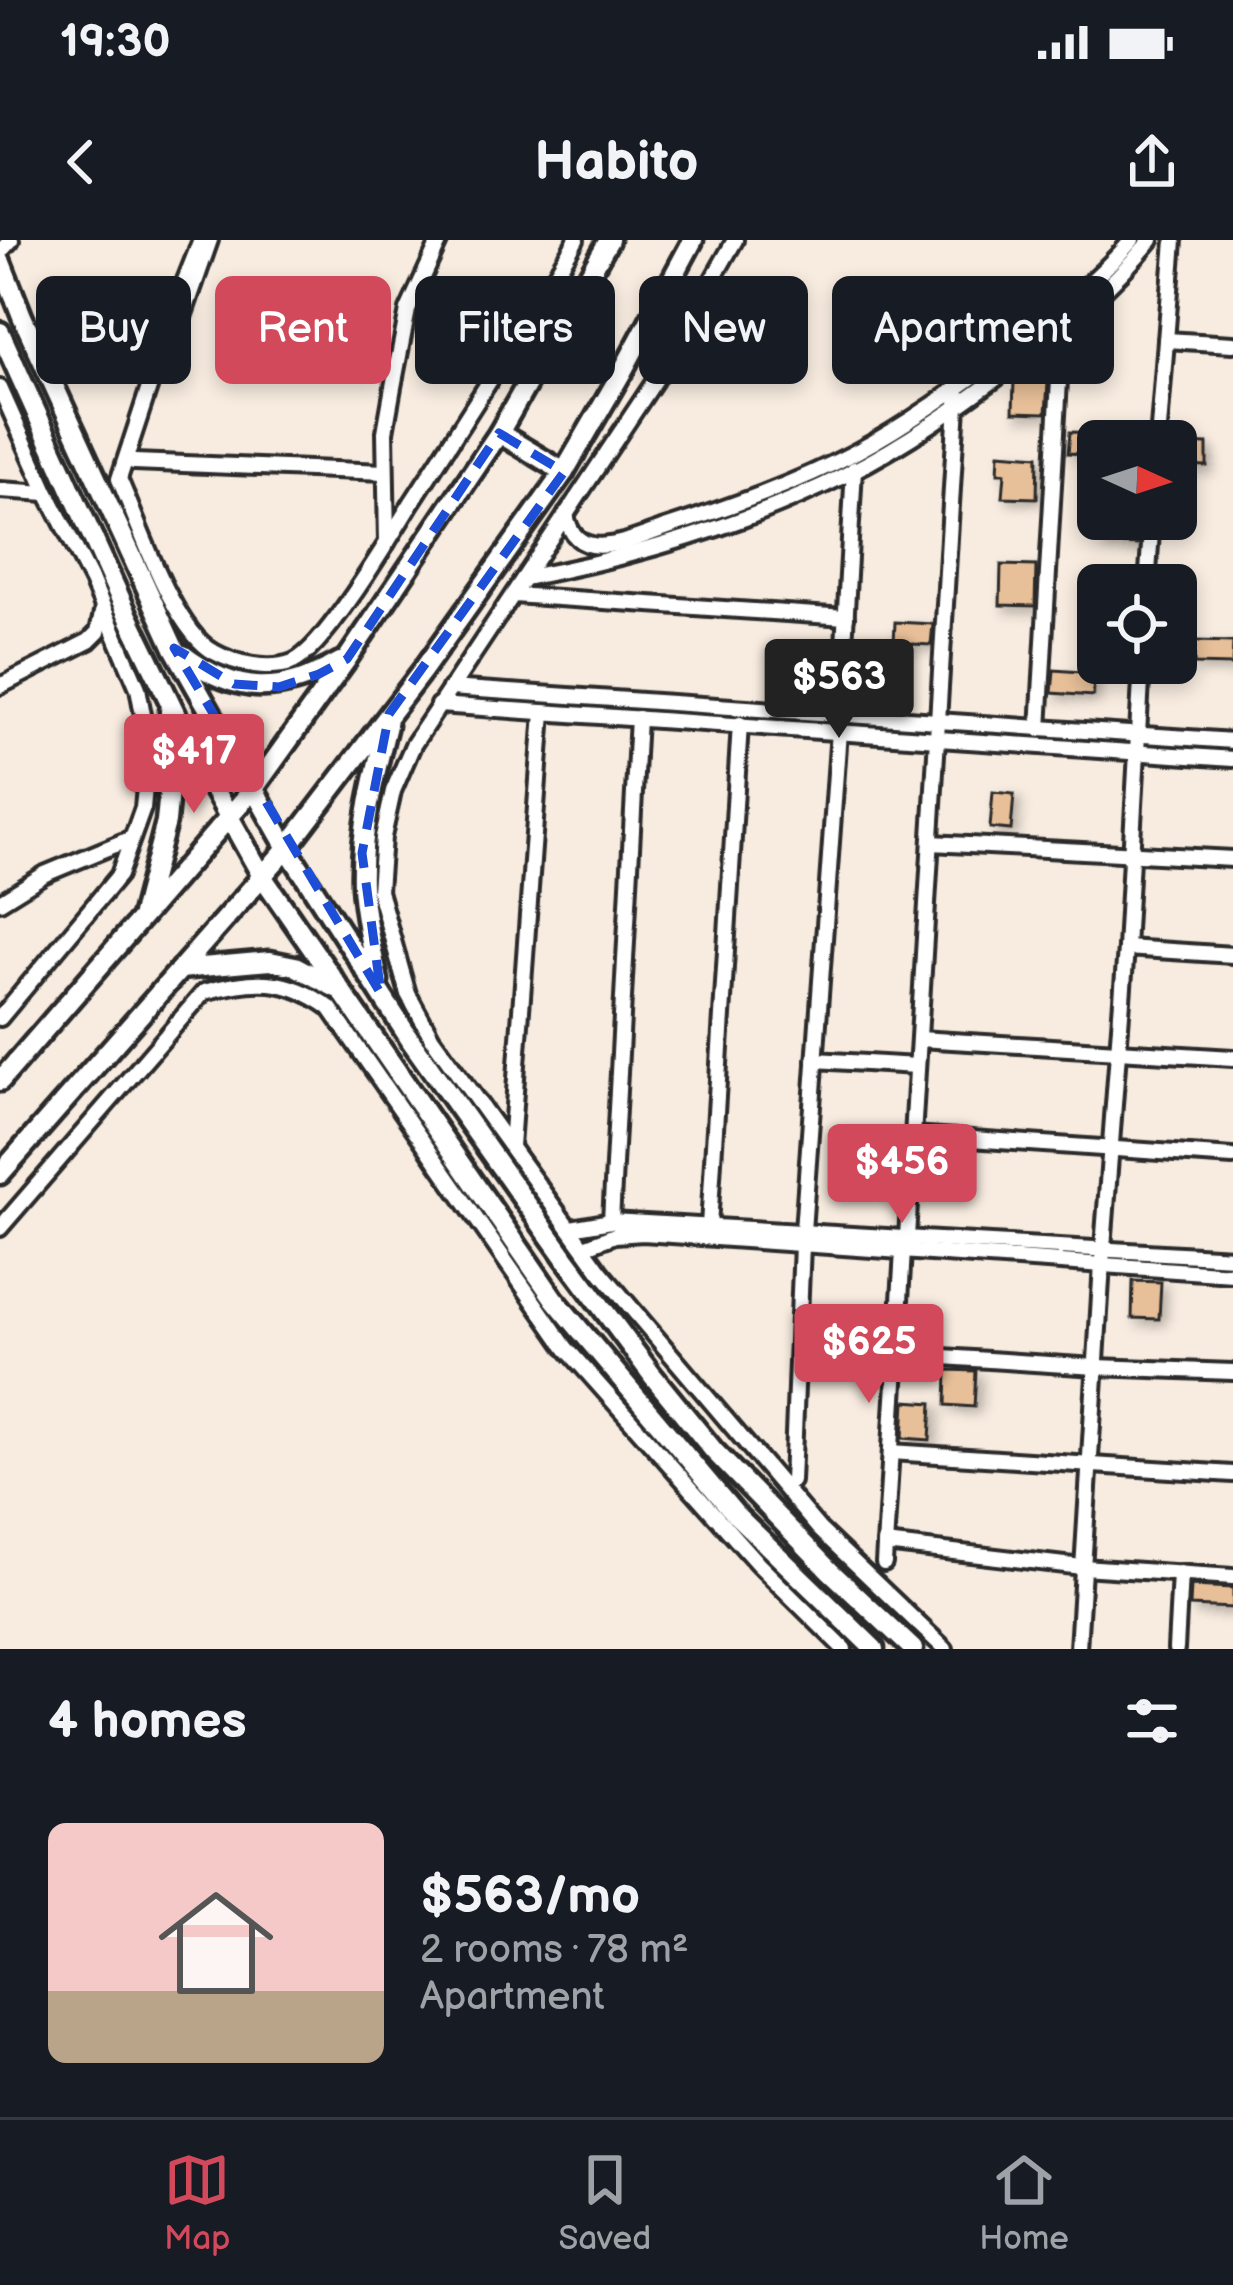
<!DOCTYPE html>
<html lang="en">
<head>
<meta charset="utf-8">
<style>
  :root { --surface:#171b24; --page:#242831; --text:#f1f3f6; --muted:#9ea1a6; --line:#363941; --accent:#d1495b }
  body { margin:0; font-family:"Balsamiq Sans",sans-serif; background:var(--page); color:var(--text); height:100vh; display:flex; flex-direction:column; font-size:45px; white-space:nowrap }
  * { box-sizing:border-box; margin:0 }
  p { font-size:39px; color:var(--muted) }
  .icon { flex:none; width:66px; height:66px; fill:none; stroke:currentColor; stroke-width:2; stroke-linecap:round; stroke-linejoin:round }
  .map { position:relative; height:1409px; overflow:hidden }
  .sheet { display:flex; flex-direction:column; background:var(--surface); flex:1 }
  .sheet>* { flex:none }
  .guide { position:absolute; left:36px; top:36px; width:1161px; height:108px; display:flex; gap:24px }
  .needle { width:78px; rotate:93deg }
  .fabs { position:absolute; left:1077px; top:180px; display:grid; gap:24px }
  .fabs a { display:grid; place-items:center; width:120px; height:120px; border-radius:18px; background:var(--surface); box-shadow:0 6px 18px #0003; font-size:60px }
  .price { position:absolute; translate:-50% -102px; padding:0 27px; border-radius:12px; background:var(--accent); color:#fff; font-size:39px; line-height:78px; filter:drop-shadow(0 3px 6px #0008) }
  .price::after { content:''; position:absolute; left:50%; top:72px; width:36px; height:27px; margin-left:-18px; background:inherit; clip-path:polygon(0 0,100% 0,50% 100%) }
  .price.active { background:#222; color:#fff }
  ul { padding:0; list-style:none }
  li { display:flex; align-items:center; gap:36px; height:300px; padding:0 48px }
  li+li { border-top:3px solid var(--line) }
  li span { display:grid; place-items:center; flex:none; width:336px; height:240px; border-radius:18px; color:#555 }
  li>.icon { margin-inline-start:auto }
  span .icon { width:144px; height:144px; fill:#fffc; stroke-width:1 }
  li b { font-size:51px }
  h2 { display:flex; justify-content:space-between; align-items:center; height:144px; padding:0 48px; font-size:51px }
  .tag { padding:0 42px; border-radius:18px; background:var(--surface); box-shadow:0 6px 18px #0003; font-size:42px; line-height:108px }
  .tag.active { background:var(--accent); color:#fff }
  .status { display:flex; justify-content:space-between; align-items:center; height:84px; padding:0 60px; background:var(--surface); direction:ltr }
  .status svg { height:33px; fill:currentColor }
  header { display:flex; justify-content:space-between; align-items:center; height:156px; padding:0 48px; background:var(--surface); font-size:54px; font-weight:700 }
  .tabs { display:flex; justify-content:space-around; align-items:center; height:168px; border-top:3px solid var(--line); background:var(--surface); font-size:33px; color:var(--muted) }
  .tabs a { display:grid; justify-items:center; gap:6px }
  .tabs .active { color:var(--accent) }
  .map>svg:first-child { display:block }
  .building { fill:#e7bf98; stroke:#2b2b2b; stroke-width:3; filter:url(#shadow) }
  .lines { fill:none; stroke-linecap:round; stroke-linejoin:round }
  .minor-casing { stroke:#2b2b2b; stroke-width:22 }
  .secondary-casing { stroke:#2b2b2b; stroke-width:27 }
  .minor { stroke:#fff; stroke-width:14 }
  .secondary { stroke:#fff; stroke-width:18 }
  .marked { fill:none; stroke:#1d4ed8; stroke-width:9; stroke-dasharray:24 15; stroke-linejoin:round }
</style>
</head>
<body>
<div class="status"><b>19:30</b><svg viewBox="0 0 49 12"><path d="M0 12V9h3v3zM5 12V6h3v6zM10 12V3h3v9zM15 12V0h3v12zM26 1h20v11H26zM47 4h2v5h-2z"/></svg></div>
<header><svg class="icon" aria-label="back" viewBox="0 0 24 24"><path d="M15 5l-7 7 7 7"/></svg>Habito<svg class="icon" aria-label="share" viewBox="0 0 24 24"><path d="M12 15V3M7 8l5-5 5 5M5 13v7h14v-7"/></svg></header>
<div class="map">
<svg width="1233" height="1409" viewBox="0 0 1233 1409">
  <defs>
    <filter id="shadow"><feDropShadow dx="5.5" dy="5.5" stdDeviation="6" flood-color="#0004"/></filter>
  </defs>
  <rect width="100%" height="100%" fill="#f8ece0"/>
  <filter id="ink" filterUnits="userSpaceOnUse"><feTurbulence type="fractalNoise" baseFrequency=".00833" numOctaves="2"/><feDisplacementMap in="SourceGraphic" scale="24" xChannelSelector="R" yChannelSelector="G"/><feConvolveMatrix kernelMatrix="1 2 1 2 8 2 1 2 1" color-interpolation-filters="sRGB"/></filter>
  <g filter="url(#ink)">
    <!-- building -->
    <g class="building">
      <polygon points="1014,140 1048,142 1046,173 1013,172"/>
      <polygon points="1070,192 1098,193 1098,215 1068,213"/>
      <polygon points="1176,203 1207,204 1207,226 1176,225"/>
      <polygon points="999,213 1038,216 1037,258 1003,257 1005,233 998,233"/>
      <polygon points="1100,281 1140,283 1139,305 1099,303"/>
      <polygon points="1001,325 1036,326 1035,366 1000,365"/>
      <polygon points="895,382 933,384 931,405 894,403"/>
      <polygon points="1195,401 1233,402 1232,425 1194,424"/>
      <polygon points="1054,430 1094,433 1093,456 1052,453"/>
      <polygon points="993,552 1014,554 1011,590 990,588"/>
      <polygon points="1133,1041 1161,1042 1159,1079 1132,1078"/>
      <polygon points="947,1130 976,1131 974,1167 946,1165"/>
      <polygon points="905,1161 932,1163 930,1200 903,1198"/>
      <polygon points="1191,1346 1233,1348 1233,1368 1190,1366"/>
    </g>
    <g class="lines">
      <!-- minor casing -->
      <g class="minor-casing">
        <g id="minor">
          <path d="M 201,0 L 180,53 L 119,239 C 139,283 173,390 214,412 C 235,424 270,431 293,422 C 325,408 391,296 412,262 C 468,175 524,89 576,0"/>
          <polyline points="735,0 654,142 413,505 393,551 383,597 379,651 408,754 432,798 600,1031 819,1289 945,1409"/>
          <polyline points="0,12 11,0"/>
          <polyline points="1166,100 1233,104"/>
          <polyline points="164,131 210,0"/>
          <polyline points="0,148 47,253 92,341 138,448 149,507 143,568 119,635 0,778"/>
          <polyline points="1158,201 1174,0"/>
          <polyline points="134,222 385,232"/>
          <polyline points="0,250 47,253"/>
          <path d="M 566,274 C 575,328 632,299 665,288 C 729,267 795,244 854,213 C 914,181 969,141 1022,99 C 1061,69 1100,37 1132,0"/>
          <polyline points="387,303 385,192 393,147 408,70 440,0"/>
          <path d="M 524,338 C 635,317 746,285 847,234 C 907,204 962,164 1016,124 C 1065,86 1111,48 1151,0"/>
          <polyline points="1147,345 1152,279"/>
          <polyline points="513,355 846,377"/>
          <polyline points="0,446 89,401 98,392 103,368"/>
          <polyline points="450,448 1233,501"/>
          <polyline points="438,465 1233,519"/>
          <polyline points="840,476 854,229"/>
          <polyline points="1039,489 1062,88"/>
          <polyline points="931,603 1233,619"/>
          <polyline points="0,662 45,634 132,598"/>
          <polyline points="1126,708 1233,715"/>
          <polyline points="919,799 1233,818"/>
          <polyline points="815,820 917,826"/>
          <polyline points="913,895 1233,917"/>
          <polyline points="511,906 543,472"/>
          <polyline points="611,981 638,478"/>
          <polyline points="709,986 740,484"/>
          <path d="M 0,988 L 204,752 C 254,738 287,737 330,768 L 566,1108 L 758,1324 L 844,1409"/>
          <polyline points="571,988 611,981 1233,1017"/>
          <polyline points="907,997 958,148"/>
          <polyline points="584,1007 615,995 643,993 1233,1034"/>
          <polyline points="897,1114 1096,1127 1233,1132"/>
          <polyline points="891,1212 1233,1234"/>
          <polyline points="792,1241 802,1005 839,491"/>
          <polyline points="885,1304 1082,1327 1233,1337"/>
          <polyline points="884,1323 903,1011"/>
          <polyline points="1078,1409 1103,1008 1126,708 1142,423"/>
          <polyline points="1176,1409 1180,1333"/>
        </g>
      </g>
      <!-- secondary casing -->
      <g class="secondary-casing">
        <g id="secondary">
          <polyline points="0,20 22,76 174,408 287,608 411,801 565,1018 652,1135 714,1211 830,1331 913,1409"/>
          <polyline points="0,92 129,378 203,530 262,636 554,1059 735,1274 874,1409"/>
          <polyline points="499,193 564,232"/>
          <path d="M 183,415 C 237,456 281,455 340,422"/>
          <polyline points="142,674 166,582 171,530 170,471"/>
          <polyline points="180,729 270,721 295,726 336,748"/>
          <path d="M 378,741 C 372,710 364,678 362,646 C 360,590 374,538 387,485"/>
          <polyline points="0,841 255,547 347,419 499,193 609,0"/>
          <polyline points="0,934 287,608 423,430 564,232 622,132 693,0"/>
        </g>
      </g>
      <!-- minor -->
      <use href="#minor" class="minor"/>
      <!-- secondary -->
      <use href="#secondary" class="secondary"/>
    </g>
  </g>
  <!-- marked area -->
  <path class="marked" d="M 499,193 L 564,232 L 389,474 L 362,613 L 381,754 L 174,408 L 234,444 L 279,447 L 319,434 L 347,419 Z"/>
</svg>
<div class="fabs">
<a><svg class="needle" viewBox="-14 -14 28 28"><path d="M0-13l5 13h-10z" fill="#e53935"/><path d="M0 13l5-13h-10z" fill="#9ea1a6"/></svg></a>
<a><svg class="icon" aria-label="locate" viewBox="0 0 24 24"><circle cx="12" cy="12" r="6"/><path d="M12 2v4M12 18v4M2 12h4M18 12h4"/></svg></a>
</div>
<b class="price active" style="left:839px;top:501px">$563</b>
<b class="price" style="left:194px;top:576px">$417</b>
<b class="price" style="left:902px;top:986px">$456</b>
<b class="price" style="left:869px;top:1166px">$625</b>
<div class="guide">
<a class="tag">Buy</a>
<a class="tag active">Rent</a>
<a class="tag">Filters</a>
<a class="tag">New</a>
<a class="tag">Apartment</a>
</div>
</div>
<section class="sheet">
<h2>4 homes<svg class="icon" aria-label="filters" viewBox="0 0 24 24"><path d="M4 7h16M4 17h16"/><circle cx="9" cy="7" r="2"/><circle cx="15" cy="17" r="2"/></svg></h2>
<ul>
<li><span style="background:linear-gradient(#f6c9c9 70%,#b9a48a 0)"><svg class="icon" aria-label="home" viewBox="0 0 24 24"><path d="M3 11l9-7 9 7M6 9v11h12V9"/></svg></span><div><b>$563/mo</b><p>2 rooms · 78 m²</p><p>Apartment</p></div></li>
</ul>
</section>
<nav class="tabs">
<a class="active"><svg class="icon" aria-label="map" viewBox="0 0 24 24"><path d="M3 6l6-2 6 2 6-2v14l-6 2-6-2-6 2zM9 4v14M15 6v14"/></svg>Map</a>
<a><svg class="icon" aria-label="saved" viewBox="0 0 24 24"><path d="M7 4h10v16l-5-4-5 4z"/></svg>Saved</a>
<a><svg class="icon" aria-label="home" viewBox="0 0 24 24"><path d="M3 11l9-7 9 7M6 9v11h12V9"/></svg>Home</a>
</nav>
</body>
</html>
